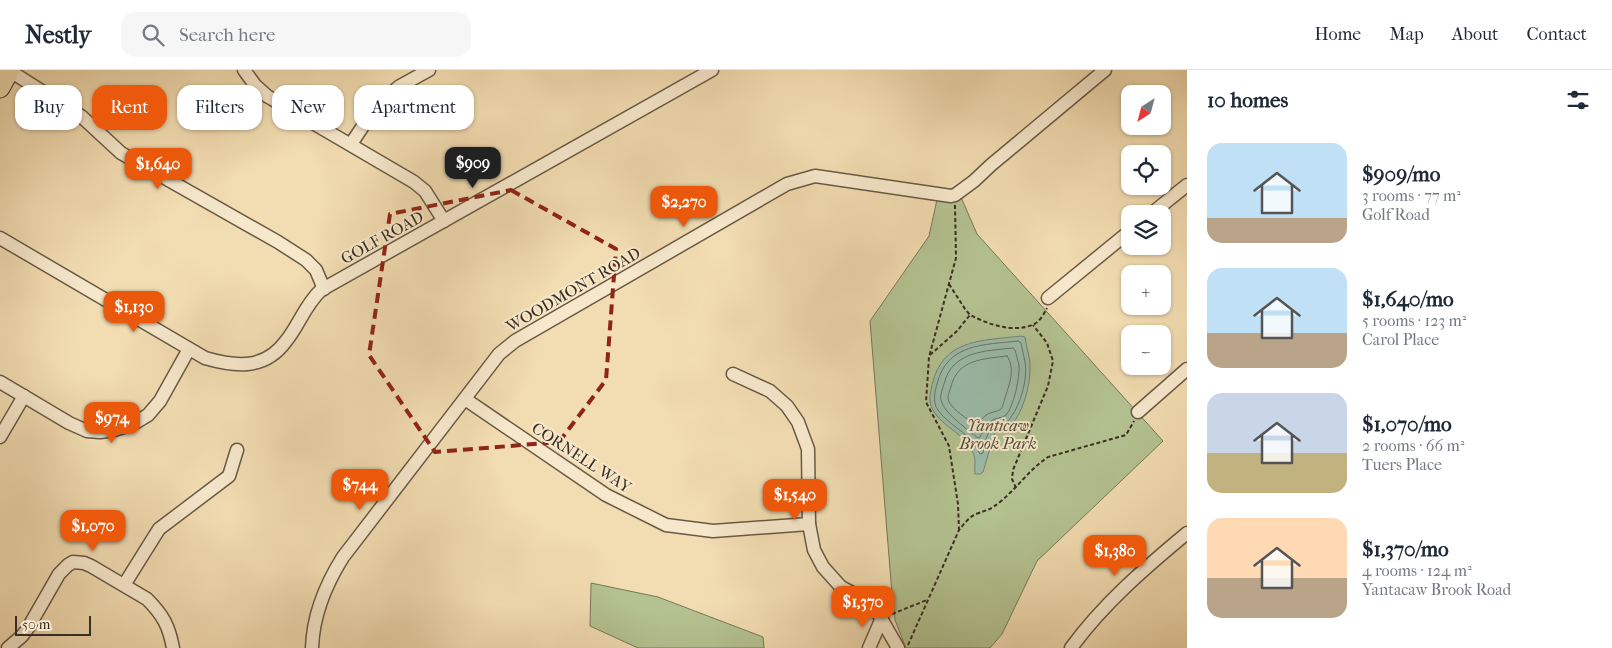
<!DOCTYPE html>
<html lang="en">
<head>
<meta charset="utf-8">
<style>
  :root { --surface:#fff; --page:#f6f6f7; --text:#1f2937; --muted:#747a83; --line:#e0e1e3; --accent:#ea580c }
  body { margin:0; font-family:"IM FELL French Canon",serif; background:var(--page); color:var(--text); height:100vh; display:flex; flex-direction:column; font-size:19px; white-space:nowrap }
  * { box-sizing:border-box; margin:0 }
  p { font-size:16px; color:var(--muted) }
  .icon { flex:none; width:28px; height:28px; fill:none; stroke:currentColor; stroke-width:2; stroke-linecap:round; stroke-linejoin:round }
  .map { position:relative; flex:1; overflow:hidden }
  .panel { display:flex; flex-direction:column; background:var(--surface); width:425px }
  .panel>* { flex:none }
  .guide { position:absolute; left:15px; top:15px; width:475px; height:45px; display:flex; gap:10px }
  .needle { width:32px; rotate:216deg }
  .buttons { position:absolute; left:1121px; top:15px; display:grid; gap:10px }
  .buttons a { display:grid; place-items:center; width:50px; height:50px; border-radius:10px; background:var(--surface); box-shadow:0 1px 4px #0004; font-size:25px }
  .scale { position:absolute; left:15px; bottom:12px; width:76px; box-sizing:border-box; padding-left:5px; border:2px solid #3a2e23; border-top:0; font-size:14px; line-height:18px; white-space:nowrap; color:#3a2e23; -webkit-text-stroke:4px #f7e8cc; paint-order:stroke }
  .price { position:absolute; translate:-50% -42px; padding:0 11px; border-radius:10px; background:var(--accent); color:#fff; font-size:16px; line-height:32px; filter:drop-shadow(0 1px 2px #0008) }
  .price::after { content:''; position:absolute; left:50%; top:30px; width:15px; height:11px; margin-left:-8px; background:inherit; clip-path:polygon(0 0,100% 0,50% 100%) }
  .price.active { background:#222; color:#fff }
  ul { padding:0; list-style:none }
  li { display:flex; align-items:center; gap:15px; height:125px; padding:0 20px }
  li span { display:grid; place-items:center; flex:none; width:140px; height:100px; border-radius:15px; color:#555 }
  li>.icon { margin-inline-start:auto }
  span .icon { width:60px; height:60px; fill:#fffc; stroke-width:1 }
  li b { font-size:21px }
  h2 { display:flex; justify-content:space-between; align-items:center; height:60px; padding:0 20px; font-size:21px }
  .pill { padding:0 18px; border-radius:15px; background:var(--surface); box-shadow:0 1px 4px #0004; font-size:18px; line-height:45px }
  .pill.active { background:var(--accent); color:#fff }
  header { display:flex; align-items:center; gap:30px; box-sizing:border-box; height:70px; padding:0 25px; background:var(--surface); border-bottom:1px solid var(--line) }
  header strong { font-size:24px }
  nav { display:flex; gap:28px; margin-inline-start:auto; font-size:18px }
  .search { width:350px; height:45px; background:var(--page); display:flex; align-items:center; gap:12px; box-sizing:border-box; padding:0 18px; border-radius:15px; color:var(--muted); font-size:19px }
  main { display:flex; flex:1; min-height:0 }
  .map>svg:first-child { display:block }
  .green { fill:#b4c291; stroke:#77785a }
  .water { fill:#9bbcaa; stroke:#748374 }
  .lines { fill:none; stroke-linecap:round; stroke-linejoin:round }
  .shore { stroke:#6a7566; stroke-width:1 }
  .minor-casing { stroke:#685a46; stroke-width:15 }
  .primary-casing { stroke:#3a2e23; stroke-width:21 }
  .path { stroke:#3a2e23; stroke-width:2; stroke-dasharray:4 2.5; stroke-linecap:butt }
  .minor { stroke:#f7e8cc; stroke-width:12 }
  .primary { stroke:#f2dcb1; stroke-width:19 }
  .marked { fill:none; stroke:#8f2418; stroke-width:4; stroke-dasharray:10 6; stroke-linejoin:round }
  .labels { text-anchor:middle; stroke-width:4; stroke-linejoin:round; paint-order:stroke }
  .street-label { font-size:16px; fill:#3a2e23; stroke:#f7e8cc }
  .park-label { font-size:16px; font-style:italic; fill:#524c39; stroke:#f7e8cc }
</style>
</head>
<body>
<header>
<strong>Nestly</strong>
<div class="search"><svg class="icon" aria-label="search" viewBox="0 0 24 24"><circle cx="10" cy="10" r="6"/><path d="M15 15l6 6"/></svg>Search here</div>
<nav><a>Home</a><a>Map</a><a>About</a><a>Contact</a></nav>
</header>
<main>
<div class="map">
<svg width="1187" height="578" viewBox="0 0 1187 578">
  <rect width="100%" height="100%" fill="#f2dcb1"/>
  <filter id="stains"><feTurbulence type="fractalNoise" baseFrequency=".004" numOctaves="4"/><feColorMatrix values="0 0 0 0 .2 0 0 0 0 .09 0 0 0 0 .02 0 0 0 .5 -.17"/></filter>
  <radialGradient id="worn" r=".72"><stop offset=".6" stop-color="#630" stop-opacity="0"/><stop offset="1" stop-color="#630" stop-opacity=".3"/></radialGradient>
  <!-- green -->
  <g class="green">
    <polygon points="957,118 977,164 1163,371 1037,491 1002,564 990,578 906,578 895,550 892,524 870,251 929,166 938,125"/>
    <polygon points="591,513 658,527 763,567 764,578 638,578 590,556"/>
  </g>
  <!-- water -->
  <path class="water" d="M 1021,266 L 1025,267 C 1026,275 1029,285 1030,293 C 1031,314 1024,340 1011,356 L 997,360 L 994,365 L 983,402 L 980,404 L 975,404 C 974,397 976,391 974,385 C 968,365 943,358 933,340 C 928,332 930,324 932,315 C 943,268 982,271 1021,266 Z"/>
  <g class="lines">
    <!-- shore -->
    <g class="shore">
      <path d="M 1018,271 L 1021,273 C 1022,279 1024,286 1025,292 C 1028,310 1020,337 1008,351 C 988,358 987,362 983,383 L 980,384 C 977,380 975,375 972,371 C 961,359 944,351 936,337 C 933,329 935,321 937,314 C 947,273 984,275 1018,271 Z"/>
      <path d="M 1013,278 L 1015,280 C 1016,285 1018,290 1019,295 C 1020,307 1014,336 1006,345 C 1003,347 999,348 995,349 C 987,352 984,360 980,367 L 978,368 C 968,360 946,344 942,333 C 939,327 942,320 944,314 C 952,281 985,281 1013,278 Z"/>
      <path d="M 1007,286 C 1016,298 1009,315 1005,328 C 1004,331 1003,336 1001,339 C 997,342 990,342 986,345 C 982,348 980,353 975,355 C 967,348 954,341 949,332 C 947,327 949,322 951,317 C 957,289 984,289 1007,286 Z"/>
    </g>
    <!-- minor casing -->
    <g class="minor-casing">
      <g id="minor">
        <polyline points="244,0 255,15 267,26 414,112 425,121 444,151"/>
        <polyline points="10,1 81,46 121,83 278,172 306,190 316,200 324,219"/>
        <polyline points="351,74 377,35 400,16 429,0"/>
        <polyline points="1151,144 1187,115"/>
        <path d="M 0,168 L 205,288 C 236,297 265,300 286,271 C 299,255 305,235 321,220 L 712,0"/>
        <polyline points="1048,228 1130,161"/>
        <polyline points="733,304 770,321 787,336 798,352 808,379 809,454 814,480 823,497 841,517 860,527 875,538 898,578"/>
        <polyline points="0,312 69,353 87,361 100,362 114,360 133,354 148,345 160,331 189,279"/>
        <polyline points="465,329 606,425 666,455 713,461 809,454"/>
        <polyline points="1138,342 1187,299"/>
        <polyline points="0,367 24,326"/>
        <polyline points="124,515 159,459 229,406 237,380"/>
        <path d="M 8,578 L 22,566 L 28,558 L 59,504 L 68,495 L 73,492 L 84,493 L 91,496 L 147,529 C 163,545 169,556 173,578"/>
        <path d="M 312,578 C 313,545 326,514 343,487 L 499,284 L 515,271 L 787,114 L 815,106 L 951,126 L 955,125 L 974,111 L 991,95 L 1105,0"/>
        <polyline points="869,578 882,548"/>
        <path d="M 1071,578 C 1103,534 1145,498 1187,463"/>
      </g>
    </g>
    <!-- primary casing -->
    <g class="primary-casing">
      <polyline id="primary" points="0,18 10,0"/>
    </g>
    <!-- path -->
    <g class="path">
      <polyline points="955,135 956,188 929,287 926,332 949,376 958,434 959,460"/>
      <polyline points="949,214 965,239 970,245"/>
      <path d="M 930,285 L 957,261 L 970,245 C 988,254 1012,263 1032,255 C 1039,253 1044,244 1047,238"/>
      <polyline points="1016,418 1012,409 1013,400 1048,316 1053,291 1047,273 1033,255"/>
      <polyline points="892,544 927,530"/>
      <path d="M 908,575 L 959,460 C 964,454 969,447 976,444 C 987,440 990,440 1000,432 C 1017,418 1030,399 1048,387 L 1126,365 L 1134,351"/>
    </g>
    <!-- minor -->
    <use href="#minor" class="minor"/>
    <!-- primary -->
    <use href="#primary" class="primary"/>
  </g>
  <!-- marked area -->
  <path class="marked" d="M 511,120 L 616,179 L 606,310 L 559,372 L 435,382 L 369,285 L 390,144 Z"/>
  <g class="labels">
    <!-- street labels -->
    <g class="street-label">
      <text transform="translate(382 167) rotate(-29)" y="6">GOLF ROAD</text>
      <text transform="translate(573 219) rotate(-30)" y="6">WOODMONT ROAD</text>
      <text transform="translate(582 387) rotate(33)" y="6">CORNELL WAY</text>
    </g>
    <!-- park labels -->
    <g class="park-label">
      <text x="998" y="361">Yanticaw<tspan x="998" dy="18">Brook Park</tspan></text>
    </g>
  </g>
  <rect width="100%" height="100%" filter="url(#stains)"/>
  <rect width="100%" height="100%" fill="url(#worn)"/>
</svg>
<div class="buttons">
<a><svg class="needle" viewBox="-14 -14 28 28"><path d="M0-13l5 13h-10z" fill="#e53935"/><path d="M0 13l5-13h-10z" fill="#747a83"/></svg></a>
<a><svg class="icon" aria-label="locate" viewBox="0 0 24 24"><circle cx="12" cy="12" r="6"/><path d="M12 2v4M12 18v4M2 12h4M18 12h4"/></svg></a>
<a><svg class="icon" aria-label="layers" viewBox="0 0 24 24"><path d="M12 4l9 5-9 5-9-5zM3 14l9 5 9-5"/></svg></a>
<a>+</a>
<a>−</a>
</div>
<div class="scale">50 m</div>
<b class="price active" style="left:473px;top:119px">$909</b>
<b class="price" style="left:158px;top:120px">$1,640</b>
<b class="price" style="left:684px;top:158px">$2,270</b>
<b class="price" style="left:134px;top:263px">$1,130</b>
<b class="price" style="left:112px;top:374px">$974</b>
<b class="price" style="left:360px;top:441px">$744</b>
<b class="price" style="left:795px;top:451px">$1,540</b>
<b class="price" style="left:93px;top:482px">$1,070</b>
<b class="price" style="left:1115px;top:507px">$1,380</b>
<b class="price" style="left:863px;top:558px">$1,370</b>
<div class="guide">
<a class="pill">Buy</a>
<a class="pill active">Rent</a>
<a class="pill">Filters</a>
<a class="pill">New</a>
<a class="pill">Apartment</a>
</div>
</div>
<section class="panel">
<h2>10 homes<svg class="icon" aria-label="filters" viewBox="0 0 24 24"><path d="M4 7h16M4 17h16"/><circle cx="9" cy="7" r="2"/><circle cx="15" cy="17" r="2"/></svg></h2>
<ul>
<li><span style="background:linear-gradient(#bfe0f5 75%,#b9a48a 0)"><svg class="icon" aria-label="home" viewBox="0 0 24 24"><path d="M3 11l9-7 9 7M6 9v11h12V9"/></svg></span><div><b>$909/mo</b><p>3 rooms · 77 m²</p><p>Golf Road</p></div></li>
<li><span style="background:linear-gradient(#bfe0f5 65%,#b9a48a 0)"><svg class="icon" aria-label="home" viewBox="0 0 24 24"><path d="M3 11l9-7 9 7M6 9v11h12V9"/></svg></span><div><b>$1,640/mo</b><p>5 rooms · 123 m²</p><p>Carol Place</p></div></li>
<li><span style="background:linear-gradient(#c9d6e8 60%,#c2b280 0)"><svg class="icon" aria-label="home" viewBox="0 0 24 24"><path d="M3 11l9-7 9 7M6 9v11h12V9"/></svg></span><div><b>$1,070/mo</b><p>2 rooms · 66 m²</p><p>Tuers Place</p></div></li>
<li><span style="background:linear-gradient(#ffd9b3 60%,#b9a48a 0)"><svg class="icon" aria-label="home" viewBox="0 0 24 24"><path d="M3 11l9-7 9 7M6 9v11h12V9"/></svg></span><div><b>$1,370/mo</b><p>4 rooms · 124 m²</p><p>Yantacaw Brook Road</p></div></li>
</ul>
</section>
</main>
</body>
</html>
